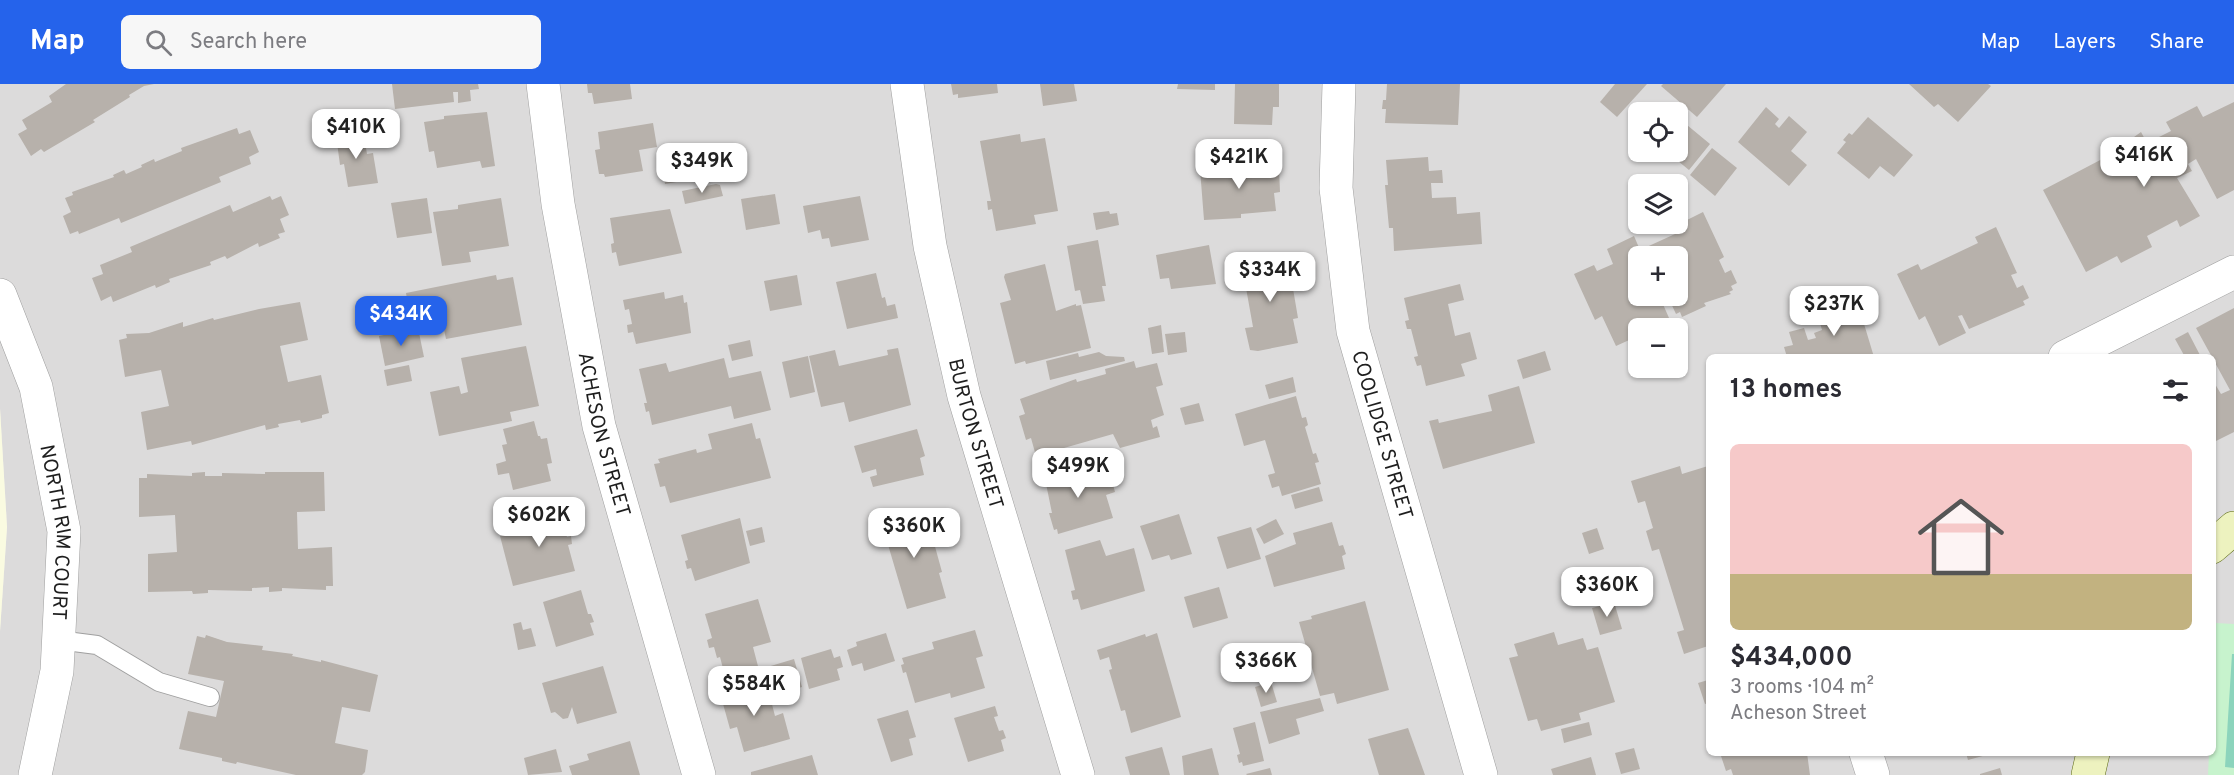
<!DOCTYPE html>
<html lang="en">
<head>
<meta charset="utf-8">
<style>
  :root { --surface:#fff; --page:#f7f7f7; --text:#2b2b33; --muted:#7c7c81; --line:#e1e1e2; --accent:#2563eb }
  body { margin:0; font-family:Overpass,sans-serif; background:var(--page); color:var(--text); height:100vh; display:flex; flex-direction:column; font-size:22px; white-space:nowrap }
  * { box-sizing:border-box; margin:0 }
  p { font-size:20px; color:var(--muted) }
  .icon { flex:none; width:33px; height:33px; fill:none; stroke:currentColor; stroke-width:2; stroke-linecap:round; stroke-linejoin:round }
  .map { position:relative; flex:1; overflow:hidden }
  .side { position:absolute; left:1706px; top:270px; width:510px; height:402px; display:flex; flex-direction:column; background:var(--surface); border-radius:9px; box-shadow:0 2px 4px #0004 }
  .side>* { flex:none }
  .fabs { position:absolute; left:1628px; top:18px; display:grid; gap:12px }
  .fabs a { display:grid; place-items:center; width:60px; height:60px; border-radius:9px; background:var(--surface); box-shadow:0 2px 4px #0004; font-size:30px }
  .price { position:absolute; translate:-50% -51px; padding:0 14px; border-radius:12px; background:#fff; color:#222; font-size:20px; line-height:39px; filter:drop-shadow(0 2px 3px #0008) }
  .price::after { content:''; position:absolute; left:50%; top:36px; width:18px; height:14px; margin-left:-9px; background:inherit; clip-path:polygon(0 0,100% 0,50% 100%) }
  .price.active { background:var(--accent); color:#fff }
  ul { padding:0; list-style:none }
  li { display:grid; align-content:center; gap:12px; height:318px; padding:0 24px }
  li+li { border-top:2px solid var(--line) }
  li span { display:grid; place-items:center; height:186px; border-radius:9px; color:#555 }
  li>.icon { margin-inline-start:auto }
  span .icon { width:108px; height:108px; fill:#fffc; stroke-width:1 }
  li b { font-size:26px }
  h2 { display:flex; justify-content:space-between; align-items:center; height:72px; padding:0 24px; font-size:26px }
  header { display:flex; align-items:center; gap:36px; box-sizing:border-box; height:84px; padding:0 30px; background:var(--accent); color:#fff }
  header strong { font-size:28px }
  nav { display:flex; gap:33px; margin-inline-start:auto; font-size:21px }
  .search { width:420px; height:54px; background:var(--page); display:flex; align-items:center; gap:15px; box-sizing:border-box; padding:0 21px; border-radius:9px; color:var(--muted); font-size:22px }
  .map>svg:first-child { display:block }
  .residential { fill:#dcdbdb; fill-rule:evenodd }
  .education { fill:#fafbe1 }
  .park { fill:#c7f3cd }
  .pitch { fill:#8cd4bc }
  .building { fill:#b7b1ab; fill-rule:evenodd }
  .lines { fill:none; stroke-linecap:round; stroke-linejoin:round }
  .lane-casing { stroke:#9f9f9f; stroke-width:20 }
  .street-casing { stroke:#9f9f9f; stroke-width:34 }
  .secondary-casing { stroke:#5b6911; stroke-width:34 }
  .lane { stroke:#fff; stroke-width:18 }
  .street { stroke:#fff; stroke-width:33 }
  .secondary { stroke:#edf2bf; stroke-width:33 }
  .labels { text-anchor:middle; stroke-width:5; stroke-linejoin:round; paint-order:stroke }
  .street-label { font-size:20px; fill:#1e1e1e; stroke:#fff }
</style>
</head>
<body>
<header>
<strong>Map</strong>
<div class="search"><svg class="icon" aria-label="search" viewBox="0 0 24 24"><circle cx="10" cy="10" r="6"/><path d="M15 15l6 6"/></svg>Search here</div>
<nav><a>Map</a><a>Layers</a><a>Share</a></nav>
</header>
<div class="map">
<svg width="2234" height="691" viewBox="0 0 2234 691">
  <rect width="100%" height="100%" fill="#eeebe5"/>
  <!-- residential -->
  <path class="residential" d="M 0,0 L 2234,0 L 2234,691 L 0,691 L 0,547 L 7,443 L 0,325 ZM 1638,28 L 1677,28 L 1677,68 L 1638,68 ZM 1638,100 L 1677,100 L 1677,140 L 1638,140 ZM 1638,172 L 1677,172 L 1677,212 L 1638,212 ZM 1638,244 L 1677,244 L 1677,284 L 1638,284 ZM 1708,273 L 2212,273 L 2212,669 L 1708,669 Z"/>
  <!-- education -->
  <polygon class="education" points="0,325 7,443 0,547"/>
  <!-- park -->
  <polygon class="park" points="2215,539 2234,540 2234,691 2208,691 2209,669 2212,669"/>
  <!-- pitch -->
  <polygon class="pitch" points="2232,570 2234,570 2234,684 2225,683"/>
  <!-- building -->
  <g class="building">
    <polygon points="66,0 154,0 144,2 129,11 130,13 93,36 95,38 44,68 41,65 31,72 18,50 27,45 22,36 52,18 49,12"/>
    <polygon points="392,0 478,0 479,5 470,6 471,17 458,19 458,8 453,8 454,18 395,25"/>
    <polygon points="587,0 630,0 632,15 594,20 592,9 588,9"/>
    <polygon points="951,0 997,0 998,9 958,14 958,10 953,11"/>
    <polygon points="1040,0 1074,0 1077,17 1043,22"/>
    <polygon points="1178,0 1215,0 1215,6 1177,5"/>
    <polygon points="1235,0 1279,0 1279,23 1273,23 1272,41 1234,40"/>
    <polygon points="1387,0 1460,0 1458,41 1385,39 1386,25 1382,25 1383,16 1386,16"/>
    <polygon points="1615,0 1647,0 1617,33 1600,18"/>
    <polygon points="1663,0 1726,0 1697,33 1661,2"/>
    <polygon points="1909,0 1988,0 1991,2 1958,38 1938,20 1934,23"/>
    <polygon points="2234,18 2234,106 2217,115 2196,75 2188,80 2192,87 2177,94 2200,132 2180,143 2177,136 2147,152 2152,163 2121,179 2117,172 2086,188 2043,106 2106,73 2111,83 2141,67 2134,53 2141,48 2147,59 2171,47 2166,38 2197,22 2203,33"/>
    <polygon points="1766,23 1779,35 1775,40 1779,44 1789,32 1807,48 1791,67 1807,81 1789,102 1738,58"/>
    <polygon points="487,28 495,82 482,84 480,77 437,84 434,67 429,68 424,38 444,35 444,32"/>
    <polygon points="1868,33 1913,71 1894,93 1880,82 1869,95 1837,69 1846,58 1843,56 1849,49 1852,51"/>
    <polygon points="653,39 657,63 639,66 643,87 605,93 604,90 599,90 595,66 600,65 598,48"/>
    <polygon points="1687,41 1710,60 1689,86 1667,68 1677,68 1677,54"/>
    <polygon points="237,44 239,50 250,46 259,68 249,73 251,80 219,93 221,98 121,139 119,134 79,150 78,147 70,150 63,132 71,128 65,114 73,111 72,108 114,93 113,91 124,86 126,90 142,83 141,81 154,75 155,78 182,67 181,64"/>
    <polygon points="363,47 367,70 373,69 378,99 348,103 344,80 340,81 336,51"/>
    <polygon points="1020,50 1021,58 1045,54 1058,127 1034,131 1036,140 996,147 992,125 988,126 987,117 991,117 980,57"/>
    <polygon points="1712,64 1737,84 1715,112 1690,91"/>
    <polygon points="1428,73 1429,87 1442,86 1443,99 1431,99 1432,114 1456,113 1457,130 1480,128 1482,160 1394,167 1393,144 1389,144 1385,101 1388,101 1386,76"/>
    <polygon points="703,74 705,93 665,100 662,80"/>
    <polygon points="1245,77 1246,82 1272,80 1273,84 1279,84 1280,108 1274,109 1276,127 1241,130 1241,134 1204,136 1200,85 1234,82 1234,78"/>
    <polygon points="716,100 720,101 723,112 685,120 682,107"/>
    <polygon points="775,110 780,140 746,146 741,115"/>
    <polygon points="270,112 272,116 281,112 289,131 280,135 285,148 278,150 280,154 259,163 258,159 227,175 225,172 210,178 211,181 169,195 170,198 156,204 155,201 113,218 111,212 101,217 92,194 103,190 100,181 132,168 130,163 230,121 233,128"/>
    <polygon points="860,112 869,156 831,163 829,154 822,155 820,146 808,149 803,122"/>
    <polygon points="427,114 432,149 397,154 391,119"/>
    <polygon points="501,114 509,162 469,168 471,178 442,182 433,128 458,125 458,121"/>
    <polygon points="670,125 682,169 619,182 616,168 612,169 611,160 614,159 610,134"/>
    <polygon points="1109,127 1110,130 1117,129 1119,141 1096,146 1093,129"/>
    <path d="M 1703,128 L 1724,173 L 1719,176 L 1725,189 L 1731,186 L 1737,199 L 1731,202 L 1733,206 L 1729,208 L 1731,210 L 1704,219 L 1706,222 L 1682,233 L 1680,228 L 1676,230 L 1669,215 L 1662,218 L 1669,234 L 1667,235 L 1668,238 L 1653,244 L 1638,244 L 1638,252 L 1616,262 L 1602,232 L 1595,236 L 1574,190 L 1594,181 L 1597,187 L 1613,180 L 1607,165 L 1634,152 L 1640,166 L 1686,145 L 1683,138 ZM 1638,172 L 1677,172 L 1677,212 L 1638,212 Z"/>
    <polygon points="1996,143 2017,189 2011,191 2017,204 2023,201 2029,214 2023,217 2025,221 1969,245 1962,231 1958,232 1966,249 1939,262 1925,232 1919,236 1897,190 1918,180 1921,186 1978,159 1975,153"/>
    <polygon points="1098,156 1106,202 1102,202 1105,217 1083,220 1080,206 1075,207 1067,162"/>
    <polygon points="1209,161 1216,200 1171,205 1169,194 1160,195 1156,171"/>
    <polygon points="1282,170 1286,194 1291,193 1298,234 1293,235 1298,259 1258,267 1250,266 1245,244 1253,243 1246,204 1243,204 1241,190 1244,190 1241,177"/>
    <polygon points="1045,180 1056,227 1076,220 1076,222 1081,221 1091,264 1026,280 1025,277 1015,280 1000,219 1011,216 1004,193 1005,190"/>
    <polygon points="876,189 882,214 885,213 887,222 895,220 898,234 847,245 836,198"/>
    <polygon points="496,191 497,196 513,193 522,241 446,255 441,231 433,233 434,241 428,243 410,232 406,209"/>
    <polygon points="797,191 802,221 770,227 764,197"/>
    <polygon points="1460,200 1464,216 1448,220 1455,252 1470,248 1477,275 1461,280 1465,292 1426,302 1421,281 1417,282 1414,273 1418,272 1411,245 1407,245 1405,237 1409,236 1404,214"/>
    <polygon points="664,208 665,215 683,211 684,219 687,218 691,249 636,260 633,248 628,249 627,241 632,240 629,225 625,226 623,216"/>
    <polygon points="300,218 308,256 280,262 288,298 321,291 329,329 322,331 322,334 301,339 300,336 278,340 279,343 266,346 265,341 192,361 191,357 147,366 141,328 169,322 161,286 125,293 119,256 127,254 126,250 149,249 183,238 183,243 213,234 214,236 259,225"/>
    <polygon points="1858,220 1874,273 1787,273 1784,263 1793,261 1789,248 1804,244 1808,256 1816,254 1814,249 1822,246 1818,232"/>
    <polygon points="2234,224 2234,348 2212,359 2212,295 2221,310 2230,306 2196,244"/>
    <polygon points="1161,241 1164,268 1152,270 1148,244"/>
    <polygon points="418,244 424,273 385,282 379,252"/>
    <polygon points="1185,248 1187,268 1168,271 1165,250"/>
    <polygon points="2188,248 2201,273 2185,273 2175,255"/>
    <polygon points="750,256 753,272 732,277 728,261"/>
    <polygon points="526,262 539,322 510,328 512,337 439,352 430,308 459,302 461,310 468,308 461,274"/>
    <polygon points="898,264 911,321 849,338 844,318 821,323 809,272 835,266 839,282 888,271 887,266"/>
    <polygon points="1545,267 1551,286 1523,295 1517,276"/>
    <polygon points="1099,268 1106,272 1124,273 1125,277 1050,296 1046,277 1078,269 1079,273"/>
    <polygon points="808,272 815,308 790,314 782,278"/>
    <polygon points="724,274 729,294 761,287 771,326 734,335 731,322 652,341 649,327 646,328 644,319 647,319 639,285 666,279 669,288"/>
    <polygon points="1134,277 1136,284 1157,279 1163,301 1156,303 1164,331 1151,336 1153,344 1157,342 1160,353 1120,364 1113,350 1036,372 1031,354 1026,356 1019,332 1025,330 1020,315 1076,295 1077,298 1106,290 1105,285"/>
    <polygon points="409,281 412,297 387,302 384,286"/>
    <polygon points="1293,293 1296,308 1269,315 1265,301"/>
    <polygon points="1519,302 1535,359 1443,385 1429,337 1438,335 1439,339 1492,327 1488,311"/>
    <polygon points="1296,312 1302,334 1306,333 1308,341 1305,343 1313,370 1316,369 1319,378 1315,379 1321,400 1282,412 1279,402 1272,404 1268,391 1275,389 1265,356 1244,362 1235,330"/>
    <polygon points="1199,319 1204,337 1185,341 1180,324"/>
    <polygon points="534,337 538,352 540,352 541,355 547,354 552,379 547,380 551,397 513,406 509,389 498,391 496,380 506,377 502,361 507,360 503,345"/>
    <polygon points="752,339 756,355 760,354 771,394 670,419 665,402 660,403 654,380 660,379 658,375 696,365 697,369 712,365 708,350"/>
    <polygon points="917,345 925,372 920,374 924,391 873,403 870,393 877,391 876,385 862,389 854,362"/>
    <polygon points="1071,382 1075,395 1109,386 1115,408 1106,411 1113,434 1058,450 1057,445 1054,446 1049,429 1052,429 1044,390"/>
    <polygon points="1680,382 1682,390 1708,382 1708,562 1684,570 1677,548 1684,546 1659,465 1652,467 1646,447 1653,444 1645,417 1638,419 1631,397"/>
    <polygon points="205,388 205,392 222,392 222,389 265,390 265,388 324,388 325,427 297,428 298,465 332,463 333,502 326,502 326,506 282,504 282,507 269,508 269,503 252,504 252,507 208,506 208,509 193,510 192,507 148,508 148,470 177,468 175,431 139,433 139,394 147,394 147,390 192,392 192,389"/>
    <polygon points="1319,403 1323,417 1295,425 1291,411"/>
    <polygon points="557,417 567,453 571,452 572,460 568,461 575,487 513,502 500,452 522,447 520,438 541,433 538,422"/>
    <polygon points="920,426 927,449 931,448 942,488 939,489 946,514 907,525 881,437"/>
    <polygon points="1179,430 1192,470 1171,476 1169,471 1152,476 1140,442"/>
    <polygon points="740,434 750,479 695,497 691,484 687,485 685,477 688,476 681,451"/>
    <polygon points="1276,435 1284,450 1264,460 1256,445"/>
    <polygon points="1332,438 1339,462 1343,461 1346,470 1342,472 1345,485 1274,503 1265,472 1296,460 1293,449"/>
    <polygon points="762,443 765,458 750,462 746,447"/>
    <polygon points="1251,443 1261,475 1227,485 1217,453"/>
    <polygon points="1597,444 1604,465 1589,470 1582,449"/>
    <polygon points="1100,456 1106,472 1134,464 1145,507 1081,526 1078,515 1073,516 1071,507 1075,506 1065,466"/>
    <polygon points="1219,503 1228,534 1193,544 1184,513"/>
    <polygon points="581,506 588,530 591,530 594,538 590,539 594,551 556,563 543,518"/>
    <polygon points="758,515 771,558 753,563 759,586 726,596 720,573 717,574 714,563 709,564 707,556 712,554 705,530"/>
    <polygon points="1365,517 1389,606 1337,620 1334,609 1320,612 1299,538 1312,535 1311,532"/>
    <polygon points="1614,518 1622,545 1600,551 1592,524"/>
    <polygon points="521,538 523,546 531,544 536,562 518,566 513,540"/>
    <polygon points="975,546 983,572 976,574 985,604 951,614 950,609 915,619 906,588 903,589 901,581 904,580 902,574 934,565 932,558"/>
    <polygon points="1554,548 1558,561 1583,554 1587,566 1598,563 1615,618 1579,629 1581,636 1541,647 1537,635 1528,637 1509,574 1518,572 1514,560"/>
    <polygon points="886,549 895,577 864,587 862,579 852,582 847,566 857,562 856,558"/>
    <polygon points="1157,549 1181,633 1131,649 1125,626 1121,627 1109,586 1112,585 1109,573 1100,576 1097,566 1145,550 1146,553"/>
    <polygon points="206,551 227,558 263,562 262,566 293,570 292,572 321,578 321,576 378,591 370,628 342,623 335,659 368,666 365,688 362,691 296,691 237,678 236,680 222,677 222,674 179,665 188,627 216,633 224,597 188,590 197,552 205,554"/>
    <polygon points="831,565 834,574 840,572 843,583 837,585 840,596 809,605 801,574"/>
    <polygon points="794,575 802,603 772,611 764,584"/>
    <polygon points="603,582 617,629 577,640 572,623 568,634 563,635 555,628 551,629 542,599"/>
    <polygon points="1708,596 1708,619 1705,620 1698,599"/>
    <polygon points="766,597 775,632 783,629 790,655 744,668 737,643 730,645 720,609"/>
    <polygon points="1271,598 1277,618 1261,623 1255,603"/>
    <polygon points="1320,614 1324,627 1296,635 1300,650 1269,660 1260,628"/>
    <polygon points="995,622 998,632 994,633 999,647 1003,646 1006,654 1001,656 1004,667 968,678 954,634"/>
    <polygon points="908,626 916,653 909,655 913,671 891,678 877,635"/>
    <polygon points="1255,638 1264,677 1243,682 1242,678 1239,679 1237,671 1240,670 1233,644"/>
    <polygon points="1589,638 1592,651 1564,659 1561,645"/>
    <polygon points="1408,644 1425,691 1379,691 1368,655"/>
    <polygon points="630,657 640,691 572,691 569,682 589,676 587,670"/>
    <polygon points="1162,663 1170,691 1130,691 1125,673"/>
    <polygon points="1212,664 1219,691 1184,691 1182,672"/>
    <polygon points="1634,664 1640,685 1621,690 1615,669"/>
    <polygon points="556,665 562,688 528,691 524,674"/>
    <polygon points="1720,669 1807,669 1810,691 1733,691 1731,685 1726,687"/>
    <polygon points="1966,669 1990,669 1990,670 1968,676"/>
    <polygon points="812,671 818,691 751,691 751,688"/>
    <polygon points="1591,673 1596,691 1553,691 1551,685"/>
    <polygon points="1270,684 1272,691 1247,691 1246,690"/>
    <polygon points="2000,684 2002,691 1980,691 1980,690"/>
  </g>
  <g class="lines">
    <!-- lane casing -->
    <g class="lane-casing">
      <polyline id="lane" points="58,556 97,561 159,598 210,613"/>
    </g>
    <!-- street casing -->
    <g class="street-casing">
      <g id="street">
        <path id="s1" d="M 543,0 L 558,120 L 599,342 L 699,691"/>
        <path id="s2" d="M 907,0 L 930,162 L 964,312 L 1078,691"/>
        <path id="s3" d="M 1339,0 L 1336,104 L 1353,247 L 1481,691"/>
        <path id="s4" d="M 0,211 L 36,303 L 64,447 L 57,587 L 35,691"/>
        <polyline points="2065,273 2234,188"/>
        <polyline points="1866,669 1873,691"/>
      </g>
    </g>
    <!-- secondary casing -->
    <g class="secondary-casing">
      <g id="secondary">
        <polyline points="2212,463 2234,444"/>
        <polyline points="2088,691 2093,669"/>
      </g>
    </g>
    <!-- lane -->
    <use href="#lane" class="lane"/>
    <!-- street -->
    <use href="#street" class="street"/>
    <!-- secondary -->
    <use href="#secondary" class="secondary"/>
  </g>
  <g class="labels">
    <!-- street labels -->
    <g class="street-label">
      <text dy="7" stroke="none"><textPath href="#s1" startOffset="356">ACHESON STREET</textPath></text>
      <text dy="7" stroke="none"><textPath href="#s2" startOffset="357">BURTON STREET</textPath></text>
      <text dy="7" stroke="none"><textPath href="#s3" startOffset="356">COOLIDGE STREET</textPath></text>
      <text dy="7" stroke="none"><textPath href="#s4" startOffset="246">NORTH RIM COURT</textPath></text>
    </g>
  </g>
</svg>
<div class="fabs">
<a><svg class="icon" aria-label="locate" viewBox="0 0 24 24"><circle cx="12" cy="12" r="6"/><path d="M12 2v4M12 18v4M2 12h4M18 12h4"/></svg></a>
<a><svg class="icon" aria-label="layers" viewBox="0 0 24 24"><path d="M12 4l9 5-9 5-9-5zM3 14l9 5 9-5"/></svg></a>
<a>+</a>
<a>−</a>
</div>
<b class="price" style="left:356px;top:76px">$410K</b>
<b class="price" style="left:2144px;top:104px">$416K</b>
<b class="price" style="left:1239px;top:106px">$421K</b>
<b class="price" style="left:702px;top:110px">$349K</b>
<b class="price" style="left:1270px;top:219px">$334K</b>
<b class="price" style="left:1834px;top:253px">$237K</b>
<b class="price active" style="left:401px;top:263px">$434K</b>
<b class="price" style="left:1078px;top:415px">$499K</b>
<b class="price" style="left:539px;top:464px">$602K</b>
<b class="price" style="left:914px;top:475px">$360K</b>
<b class="price" style="left:1607px;top:534px">$360K</b>
<b class="price" style="left:1266px;top:610px">$366K</b>
<b class="price" style="left:754px;top:633px">$584K</b>
<section class="side">
<h2>13 homes<svg class="icon" aria-label="filters" viewBox="0 0 24 24"><path d="M4 7h16M4 17h16"/><circle cx="9" cy="7" r="2"/><circle cx="15" cy="17" r="2"/></svg></h2>
<ul>
<li><span style="background:linear-gradient(#f6c9c9 70%,#c2b280 0)"><svg class="icon" aria-label="home" viewBox="0 0 24 24"><path d="M3 11l9-7 9 7M6 9v11h12V9"/></svg></span><div><b>$434,000</b><p>3 rooms · 104 m²</p><p>Acheson Street</p></div></li>
</ul>
</section>
</div>
</body>
</html>
